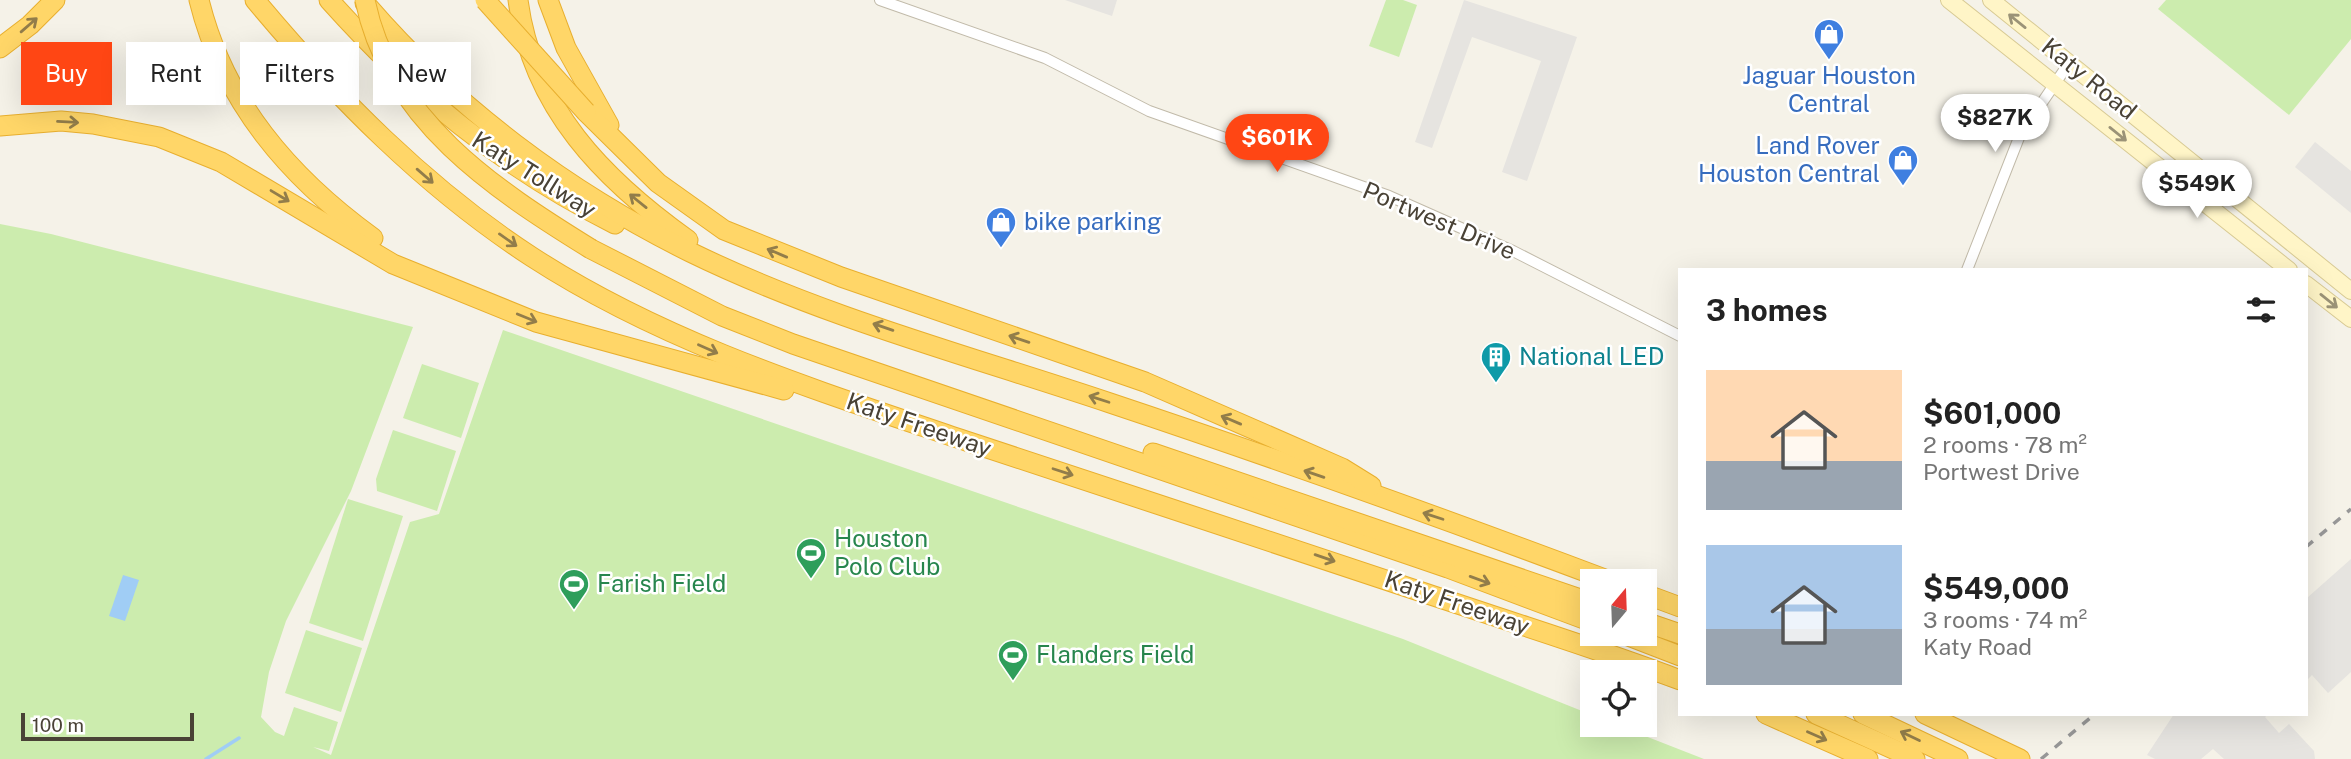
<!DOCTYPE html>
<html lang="en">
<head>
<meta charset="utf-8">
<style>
  :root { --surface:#fff; --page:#f6f6f6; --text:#222; --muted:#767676; --accent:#ff4614 }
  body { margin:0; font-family:"Public Sans",sans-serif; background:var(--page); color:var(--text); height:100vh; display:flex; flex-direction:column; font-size:26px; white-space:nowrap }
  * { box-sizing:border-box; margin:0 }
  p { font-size:23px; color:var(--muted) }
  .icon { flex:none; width:38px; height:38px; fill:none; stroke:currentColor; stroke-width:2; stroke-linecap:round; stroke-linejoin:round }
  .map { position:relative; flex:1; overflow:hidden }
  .sheet { position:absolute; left:1678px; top:268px; width:630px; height:448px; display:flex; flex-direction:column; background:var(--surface); border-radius:0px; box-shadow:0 7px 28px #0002 }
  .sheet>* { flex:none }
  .banner { position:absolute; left:21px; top:42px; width:665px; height:63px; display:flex; gap:14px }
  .needle { width:46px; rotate:19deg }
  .tools { position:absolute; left:1580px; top:569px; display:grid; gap:14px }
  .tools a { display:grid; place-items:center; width:77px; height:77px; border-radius:0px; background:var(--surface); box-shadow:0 7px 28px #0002; font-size:35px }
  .scale { position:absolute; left:21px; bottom:18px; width:173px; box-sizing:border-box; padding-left:7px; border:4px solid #494236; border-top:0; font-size:19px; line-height:24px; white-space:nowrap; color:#494236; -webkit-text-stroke:5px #fff; paint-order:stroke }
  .price { position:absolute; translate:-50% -60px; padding:0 16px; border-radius:24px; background:#fff; color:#222; font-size:23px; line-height:46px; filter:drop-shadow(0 2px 4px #0008) }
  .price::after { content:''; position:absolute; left:50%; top:42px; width:21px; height:16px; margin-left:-10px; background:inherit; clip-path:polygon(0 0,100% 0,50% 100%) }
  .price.selected { background:var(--accent); color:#fff }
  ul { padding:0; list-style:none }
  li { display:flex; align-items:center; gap:21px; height:175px; padding:0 28px }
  li span { display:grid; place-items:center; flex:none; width:196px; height:140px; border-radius:0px; color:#555 }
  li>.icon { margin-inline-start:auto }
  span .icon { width:84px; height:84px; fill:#fffc; stroke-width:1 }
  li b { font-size:30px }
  h2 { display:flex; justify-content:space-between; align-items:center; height:84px; padding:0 28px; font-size:30px }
  .tag { padding:0 24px; border-radius:0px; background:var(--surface); box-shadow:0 7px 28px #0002; font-size:24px; line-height:63px }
  .tag.selected { background:var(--accent); color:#fff }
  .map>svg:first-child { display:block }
  .green { fill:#ccecae }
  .parking { fill:#e6e4e0 }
  .water { fill:#a0cdf5 }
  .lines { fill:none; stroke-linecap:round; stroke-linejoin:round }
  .stream { stroke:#a0cdf5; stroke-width:3.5 }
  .street-casing { stroke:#c1baa9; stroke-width:12 }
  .secondary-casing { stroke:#d8ca94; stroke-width:18 }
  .highway-casing { stroke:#e8af2f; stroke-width:21 }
  .street { stroke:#fff; stroke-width:10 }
  .secondary { stroke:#fff5c7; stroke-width:16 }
  .highway { stroke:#ffd668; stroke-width:19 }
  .rail { stroke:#979797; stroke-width:3.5; stroke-dasharray:9 9; stroke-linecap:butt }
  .highway-bridge-casing { stroke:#e8af2f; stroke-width:21; stroke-linecap:butt }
  .highway-bridge { stroke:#ffd668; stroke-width:19 }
  .oneway { stroke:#9b9377 }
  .oneway2 { stroke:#927d4a }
  .labels { text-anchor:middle; stroke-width:5; stroke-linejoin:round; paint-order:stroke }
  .shop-label { font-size:24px; fill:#366cbe; stroke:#fff }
  .street-label { font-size:24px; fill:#494236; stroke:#fff }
  .culture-label { font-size:24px; fill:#0d838f; stroke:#fff; text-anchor:start }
  .leisure-label { font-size:24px; fill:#27864d; stroke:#fff; text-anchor:start }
</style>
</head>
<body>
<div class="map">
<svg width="2351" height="759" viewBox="0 0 2351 759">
  <rect width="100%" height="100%" fill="#f5f2e8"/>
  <!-- green -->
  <g class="green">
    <polygon points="1386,0 1403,0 1417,5 1399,57 1369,46"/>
    <polygon points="2166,0 2351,0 2351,39 2289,115 2158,9"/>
    <polygon points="0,224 51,234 413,327 351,491 286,621 269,672 261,717 275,732 284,736 294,707 338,722 329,751 313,747 331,755 410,522 439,514 503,330 1403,639 1592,715 1592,724 1617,725 1704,759 0,759"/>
    <polygon points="422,364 479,383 461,438 403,418"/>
    <polygon points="393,430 456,451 437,511 377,491 376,479"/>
    <polygon points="348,499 403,516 363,641 309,623"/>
    <polygon points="306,630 362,648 341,712 285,693"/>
  </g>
  <!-- parking -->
  <g class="parking">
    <polygon points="1065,0 1117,0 1112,16"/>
    <polygon points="1464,0 1577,37 1527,181 1502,172 1541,61 1472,37 1432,148 1415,142"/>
    <polygon points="2315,142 2351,171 2351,213 2295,167"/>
    <polygon points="2351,559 2351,672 2328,693 2312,675 2307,680 2307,598"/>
    <polygon points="2174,714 2268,714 2265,717 2279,733 2289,724 2314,751 2315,759 2224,759 2213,749 2201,759 2155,759 2147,755"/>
  </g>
  <!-- water -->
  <polygon class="water" points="123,575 139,580 125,621 109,616"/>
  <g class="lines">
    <!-- stream -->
    <polyline class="stream" points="206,759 239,738"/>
    <!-- street casing -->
    <g class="street-casing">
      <g id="street">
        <polyline points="880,0 1045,58 1149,111 1389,196 1513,251 1680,336"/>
        <polyline points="1967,270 2020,135 2069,63"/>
      </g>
    </g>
    <!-- secondary casing -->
    <g class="secondary-casing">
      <g id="secondary">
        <polyline points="1949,0 2289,270"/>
        <polyline points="1991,0 2351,291"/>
        <polyline points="2306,284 2351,319"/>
      </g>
    </g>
    <!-- highway casing -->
    <g class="highway-casing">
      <g id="highway">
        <path d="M 199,0 C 224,102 289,177 373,238"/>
        <path d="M 255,0 C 336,97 426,188 532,257 C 666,344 819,391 969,442 C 1140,499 1311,554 1482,612 C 1548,634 1615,655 1680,680"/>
        <path d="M 329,0 C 412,93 503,168 615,224"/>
        <path d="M 518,0 C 532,108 604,180 688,240"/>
        <polyline points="548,0 566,48 609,125"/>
        <path d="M 365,3 C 454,107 568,192 690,252 C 823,317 970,356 1110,403 C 1278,459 1445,519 1610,581"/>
        <polyline points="0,48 30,25 55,0"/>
        <polyline points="586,112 658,183 724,230 841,277 1145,382 1342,468 1371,486"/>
        <polyline points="0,126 61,121 93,124 159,137 221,162 393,264 536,322 784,390"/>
        <polyline points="591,249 722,316 793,344 1448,568 1592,622"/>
        <polyline points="1153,453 1592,603"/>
        <polyline points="1645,594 1680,607"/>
        <polyline points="1645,622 1680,634"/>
        <polyline points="1623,634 1680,656"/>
        <polyline points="1766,714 1868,759"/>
        <polyline points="1816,714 1915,759"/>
        <polyline points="1863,714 1958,759"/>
        <polyline points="1925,714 2020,759"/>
      </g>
    </g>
    <!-- street -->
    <use href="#street" class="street"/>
    <!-- secondary -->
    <use href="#secondary" class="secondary"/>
    <!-- highway -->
    <use href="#highway" class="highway"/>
    <!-- rail -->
    <g class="rail">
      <polyline points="2306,547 2351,509"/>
      <polyline points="2041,759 2095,714"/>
    </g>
    <!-- highway-bridge casing -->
    <g class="highway-bridge-casing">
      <g id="highway-bridge">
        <path d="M 365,0 C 389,120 494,189 591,249"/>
        <polyline points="485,0 586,112"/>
      </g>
    </g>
    <!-- highway-bridge -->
    <use href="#highway-bridge" class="highway-bridge"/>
  </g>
  <!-- one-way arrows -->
  <defs><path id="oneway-shaft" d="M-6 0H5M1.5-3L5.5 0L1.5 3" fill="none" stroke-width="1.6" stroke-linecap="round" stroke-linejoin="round" transform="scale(1.75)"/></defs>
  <g class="oneway">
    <use href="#oneway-shaft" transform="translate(2017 21) rotate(-141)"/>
    <use href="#oneway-shaft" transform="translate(2118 134) rotate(39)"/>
    <use href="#oneway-shaft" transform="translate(2329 301) rotate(39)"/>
  </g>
  <g class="oneway2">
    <use href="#oneway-shaft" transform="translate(29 25) rotate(-41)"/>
    <use href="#oneway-shaft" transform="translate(68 122) rotate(3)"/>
    <use href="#oneway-shaft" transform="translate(425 176) rotate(41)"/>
    <use href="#oneway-shaft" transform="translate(280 196) rotate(31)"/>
    <use href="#oneway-shaft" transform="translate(638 201) rotate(-141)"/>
    <use href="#oneway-shaft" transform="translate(508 240) rotate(35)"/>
    <use href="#oneway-shaft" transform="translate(777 253) rotate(-157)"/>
    <use href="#oneway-shaft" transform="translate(527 318) rotate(22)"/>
    <use href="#oneway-shaft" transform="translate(883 327) rotate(-161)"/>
    <use href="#oneway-shaft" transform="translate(1019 339) rotate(-161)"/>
    <use href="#oneway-shaft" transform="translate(708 349) rotate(24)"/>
    <use href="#oneway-shaft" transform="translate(1099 399) rotate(-162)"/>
    <use href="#oneway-shaft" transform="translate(1231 420) rotate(-157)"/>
    <use href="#oneway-shaft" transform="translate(1063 472) rotate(18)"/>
    <use href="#oneway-shaft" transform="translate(1314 474) rotate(-161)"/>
    <use href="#oneway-shaft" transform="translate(1433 516) rotate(-162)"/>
    <use href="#oneway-shaft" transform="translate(1325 558) rotate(19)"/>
    <use href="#oneway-shaft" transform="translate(1480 580) rotate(20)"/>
    <use href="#oneway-shaft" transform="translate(1817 736) rotate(24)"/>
    <use href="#oneway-shaft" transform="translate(1910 736) rotate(-154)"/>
  </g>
  <!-- icons -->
  <defs>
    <g id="shop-pin" transform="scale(1.575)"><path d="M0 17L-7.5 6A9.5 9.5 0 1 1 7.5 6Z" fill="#3f7fe0" stroke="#fff"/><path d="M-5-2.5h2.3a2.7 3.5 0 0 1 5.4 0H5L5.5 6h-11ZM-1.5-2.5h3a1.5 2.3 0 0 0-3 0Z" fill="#fff"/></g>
    <g id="building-pin" transform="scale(1.575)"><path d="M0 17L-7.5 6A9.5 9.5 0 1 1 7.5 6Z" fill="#0f9aa8" stroke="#fff"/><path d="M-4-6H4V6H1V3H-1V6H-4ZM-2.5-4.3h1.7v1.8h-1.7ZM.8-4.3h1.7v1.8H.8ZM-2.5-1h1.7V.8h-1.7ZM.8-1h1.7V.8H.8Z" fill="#fff"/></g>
    <g id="stadium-pin" transform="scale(1.575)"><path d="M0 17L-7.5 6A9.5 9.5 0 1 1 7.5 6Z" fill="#2e9e5b" stroke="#fff"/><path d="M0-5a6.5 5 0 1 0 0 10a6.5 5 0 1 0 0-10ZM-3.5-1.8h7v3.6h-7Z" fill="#fff"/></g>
  </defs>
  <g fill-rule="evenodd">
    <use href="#shop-pin" x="1829" y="34"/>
    <use href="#shop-pin" x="1903" y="160"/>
    <use href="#shop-pin" x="1001" y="222"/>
    <use href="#building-pin" x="1496" y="357"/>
    <use href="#stadium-pin" x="811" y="553"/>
    <use href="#stadium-pin" x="574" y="584"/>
    <use href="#stadium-pin" x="1013" y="655"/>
  </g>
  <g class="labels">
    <!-- shop labels -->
    <g class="shop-label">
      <text x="1829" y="84">Jaguar Houston<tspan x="1829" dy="28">Central</tspan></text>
      <text x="1880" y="154" text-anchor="end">Land Rover<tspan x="1880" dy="28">Houston Central</tspan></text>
      <text x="1024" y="230" text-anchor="start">bike parking</text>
    </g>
    <!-- street labels -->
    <g class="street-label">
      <text transform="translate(2089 79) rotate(39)" y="8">Katy Road</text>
      <text transform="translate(534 175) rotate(32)" y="8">Katy Tollway</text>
      <text transform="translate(1439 221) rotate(23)" y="8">Portwest Drive</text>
      <text transform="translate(919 425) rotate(19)" y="8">Katy Freeway</text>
      <text transform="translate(1457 603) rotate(19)" y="8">Katy Freeway</text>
    </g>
    <!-- culture labels -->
    <g class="culture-label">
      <text x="1519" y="365">National LED</text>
    </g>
    <!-- leisure labels -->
    <g class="leisure-label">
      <text x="834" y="547">Houston<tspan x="834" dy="28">Polo Club</tspan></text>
      <text x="597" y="592">Farish Field</text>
      <text x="1036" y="663">Flanders Field</text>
    </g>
  </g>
</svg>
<div class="tools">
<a><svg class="needle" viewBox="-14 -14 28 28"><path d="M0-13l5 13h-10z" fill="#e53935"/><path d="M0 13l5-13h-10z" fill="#767676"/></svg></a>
<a><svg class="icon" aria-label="locate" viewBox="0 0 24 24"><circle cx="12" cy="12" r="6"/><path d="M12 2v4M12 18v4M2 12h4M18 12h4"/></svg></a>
</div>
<div class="scale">100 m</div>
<b class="price" style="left:1995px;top:154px">$827K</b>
<b class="price selected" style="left:1277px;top:174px">$601K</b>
<b class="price" style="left:2197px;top:220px">$549K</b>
<div class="banner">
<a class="tag selected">Buy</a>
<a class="tag">Rent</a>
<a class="tag">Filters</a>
<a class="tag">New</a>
</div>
<section class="sheet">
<h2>3 homes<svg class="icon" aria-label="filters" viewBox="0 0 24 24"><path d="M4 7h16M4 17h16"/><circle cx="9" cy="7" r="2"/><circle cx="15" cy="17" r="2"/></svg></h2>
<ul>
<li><span style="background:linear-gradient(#ffd9b3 65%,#9aa5b1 0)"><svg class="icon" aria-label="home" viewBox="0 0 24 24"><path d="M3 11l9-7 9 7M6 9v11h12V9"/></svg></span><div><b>$601,000</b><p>2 rooms · 78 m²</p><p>Portwest Drive</p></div></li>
<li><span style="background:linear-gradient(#a9c7e8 60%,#9aa5b1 0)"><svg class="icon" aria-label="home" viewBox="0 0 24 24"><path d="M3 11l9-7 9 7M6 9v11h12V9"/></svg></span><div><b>$549,000</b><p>3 rooms · 74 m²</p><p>Katy Road</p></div></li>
</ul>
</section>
</div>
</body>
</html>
